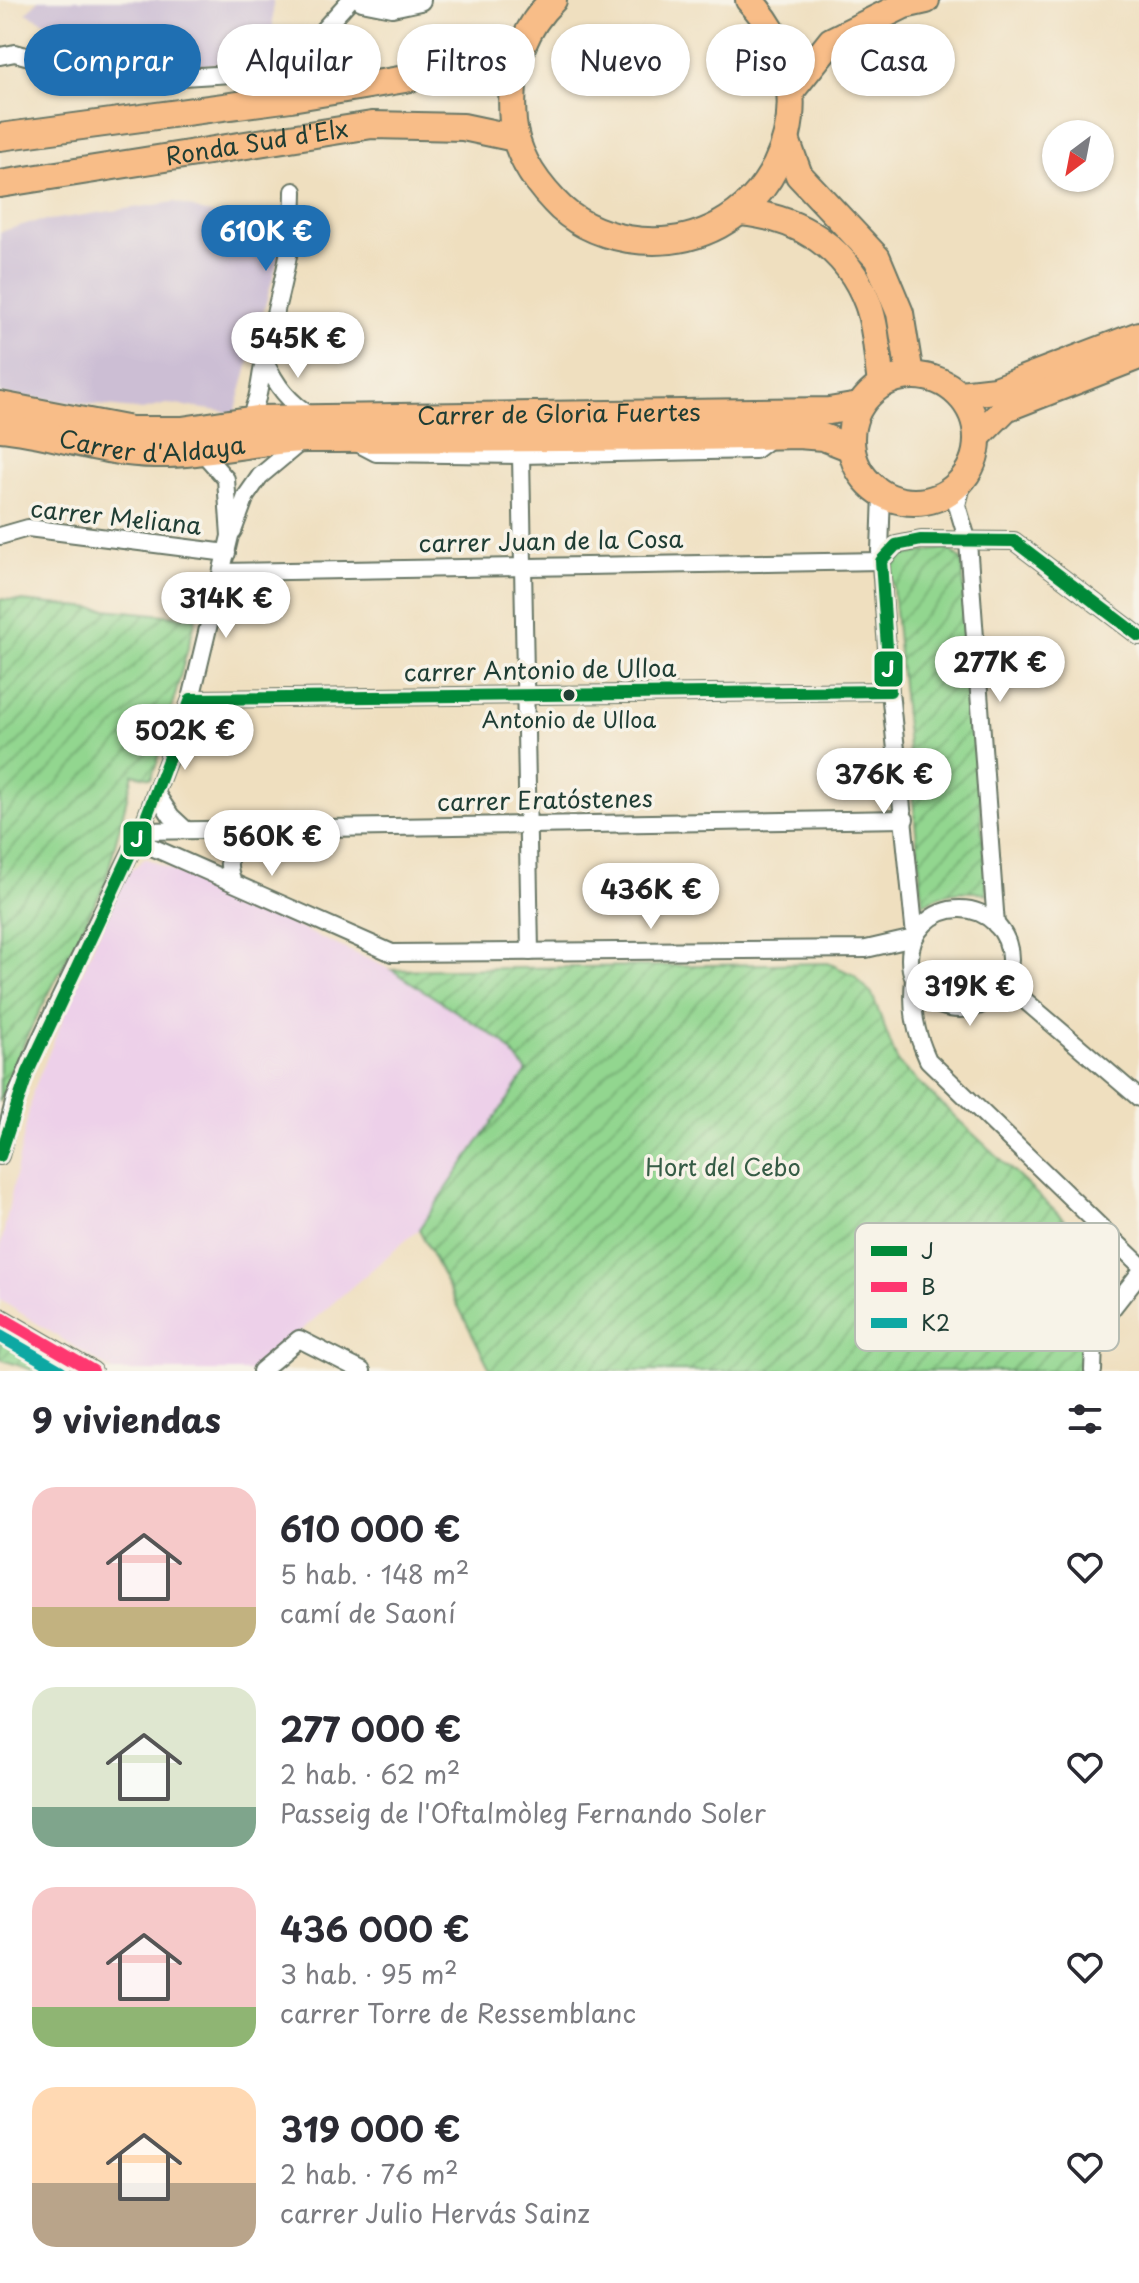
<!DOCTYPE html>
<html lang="es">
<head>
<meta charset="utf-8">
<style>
  :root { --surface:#fff; --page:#f7f7f7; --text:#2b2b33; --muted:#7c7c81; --accent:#1f6fb2 }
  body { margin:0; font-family:"Playpen Sans",sans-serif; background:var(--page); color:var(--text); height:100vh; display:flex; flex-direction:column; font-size:30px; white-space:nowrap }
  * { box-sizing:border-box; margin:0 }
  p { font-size:26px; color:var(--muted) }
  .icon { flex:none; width:44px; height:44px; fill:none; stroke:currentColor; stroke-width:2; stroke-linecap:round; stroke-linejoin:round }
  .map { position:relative; height:1371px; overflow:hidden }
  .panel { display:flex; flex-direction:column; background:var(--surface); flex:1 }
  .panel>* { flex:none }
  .banner { position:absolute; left:24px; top:24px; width:1092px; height:72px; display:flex; gap:16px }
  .needle { width:52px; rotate:212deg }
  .buttons { position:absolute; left:1042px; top:120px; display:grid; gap:16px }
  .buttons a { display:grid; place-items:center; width:72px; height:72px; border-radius:50%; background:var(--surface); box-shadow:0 2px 6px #0004; font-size:40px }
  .price { position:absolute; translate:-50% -68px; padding:0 18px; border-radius:28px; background:#fff; color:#222; font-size:26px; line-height:52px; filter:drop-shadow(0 2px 4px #0008) }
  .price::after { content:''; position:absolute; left:50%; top:48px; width:24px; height:18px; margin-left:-12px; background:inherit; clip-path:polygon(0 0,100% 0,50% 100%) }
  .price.current { background:var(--accent); color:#fff }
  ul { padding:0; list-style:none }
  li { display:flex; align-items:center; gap:24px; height:200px; padding:0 32px }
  li span { display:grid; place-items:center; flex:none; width:224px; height:160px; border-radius:24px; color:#555 }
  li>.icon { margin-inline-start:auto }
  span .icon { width:96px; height:96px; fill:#fffc; stroke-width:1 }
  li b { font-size:34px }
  h2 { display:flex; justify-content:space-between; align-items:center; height:96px; padding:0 32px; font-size:34px }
  .tag { padding:0 28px; border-radius:36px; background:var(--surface); box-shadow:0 2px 6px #0004; font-size:28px; line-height:72px }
  .tag.current { background:var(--accent); color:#fff }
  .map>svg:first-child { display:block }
  .built { fill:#edd0e9 }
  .industrial { fill:#ccbed4 }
  .garden { fill:url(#garden-furrows); stroke:#588a62; stroke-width:2 }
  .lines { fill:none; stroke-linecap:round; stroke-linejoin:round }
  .minor-casing { stroke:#687665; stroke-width:20 }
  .tertiary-casing { stroke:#687665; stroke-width:24 }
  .primary-casing { stroke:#687665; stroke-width:30 }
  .trunk-casing { stroke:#687665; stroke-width:30 }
  .minor { stroke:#fff; stroke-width:16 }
  .tertiary { stroke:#fff; stroke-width:20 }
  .primary { stroke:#f8bd88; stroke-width:26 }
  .trunk { stroke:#f8bd88; stroke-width:26 }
  .bus-1-casing { stroke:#f7f3e8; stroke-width:18 }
  .bus-2-casing { stroke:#f7f3e8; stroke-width:18 }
  .bus-3-casing { stroke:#f7f3e8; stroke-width:18 }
  .bus-1 { stroke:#008939; stroke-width:12 }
  .bus-2 { stroke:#fe3770; stroke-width:12 }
  .bus-3 { stroke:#0ea8a3; stroke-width:12 }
  .bus-dot { fill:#1f3d34; stroke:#f7f3e8; stroke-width:3 }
  .labels { text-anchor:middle; stroke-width:7; stroke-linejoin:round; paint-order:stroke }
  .bus-label { font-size:22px; fill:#1f3d34; stroke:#f7f3e8 }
  .street-label { font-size:24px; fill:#1f3d34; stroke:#f7f3e8 }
  .park-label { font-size:24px; fill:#365c46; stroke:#f7f3e8 }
  .key { fill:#f7f3e8; stroke:#b6bcb2; stroke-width:2 }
  .key-label { font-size:22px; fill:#1f3d34 }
  .line-badge { stroke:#f7f3e8; stroke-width:3 }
  .badge-label { font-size:22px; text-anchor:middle; font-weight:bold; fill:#fff }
</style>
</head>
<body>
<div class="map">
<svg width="1139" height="1371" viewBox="0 0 1139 1371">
  <defs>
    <pattern id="garden-furrows" width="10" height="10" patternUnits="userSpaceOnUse" patternTransform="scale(2)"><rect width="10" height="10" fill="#92d68f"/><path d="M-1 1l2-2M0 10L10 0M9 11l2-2" fill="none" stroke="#77af76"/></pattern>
  </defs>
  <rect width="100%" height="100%" fill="#f7f3e8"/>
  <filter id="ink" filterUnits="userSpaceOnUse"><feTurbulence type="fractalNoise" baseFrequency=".0125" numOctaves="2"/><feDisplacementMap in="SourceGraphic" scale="16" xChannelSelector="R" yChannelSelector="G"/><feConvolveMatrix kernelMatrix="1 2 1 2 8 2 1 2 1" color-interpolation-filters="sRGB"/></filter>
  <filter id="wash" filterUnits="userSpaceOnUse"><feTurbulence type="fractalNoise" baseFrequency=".006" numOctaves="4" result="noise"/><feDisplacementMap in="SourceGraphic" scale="32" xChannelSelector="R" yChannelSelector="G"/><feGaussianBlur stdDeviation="1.8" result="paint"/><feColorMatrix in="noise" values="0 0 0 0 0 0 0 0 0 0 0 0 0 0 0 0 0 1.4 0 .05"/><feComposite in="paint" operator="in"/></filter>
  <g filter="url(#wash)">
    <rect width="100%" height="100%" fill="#efdfbf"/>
    <!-- built -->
    <polygon class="built" points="146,858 392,970 503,1042 528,1071 419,1229 254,1371 113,1371 0,1300 0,1249 33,1091 122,877"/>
    <!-- industrial -->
    <g class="industrial">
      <polygon points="39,0 273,0 273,55 151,73 26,13"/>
      <polygon points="175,202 284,238 235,413 167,404 142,410 0,394 0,232 29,223"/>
    </g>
    <!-- garden -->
    <g class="garden">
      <path d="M 947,548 L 962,560 L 987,894 C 961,889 946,891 923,904 L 891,569 L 899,556 Z"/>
      <polygon points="0,599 196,618 156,766 151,778 133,774 105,884 26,1038 0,1102"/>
      <path d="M 828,963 L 854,975 L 872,994 L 898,1063 L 1073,1228 C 1089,1279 1088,1318 1085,1371 L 491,1371 L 419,1229 L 527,1071 L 503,1042 L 392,970 Z"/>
      <polygon points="0,1329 68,1371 35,1371 0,1359"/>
    </g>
  </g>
  <g filter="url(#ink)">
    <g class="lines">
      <!-- minor casing -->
      <g class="minor-casing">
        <g id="minor">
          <polyline points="0,56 15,53 117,81 266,72 313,41 350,0"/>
          <path d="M 264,360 C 277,386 288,402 313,417"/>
          <path d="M 248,421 C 261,396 259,381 265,355 C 278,298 294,251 294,191"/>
          <polyline points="353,441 376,453 521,455 755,450 771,438"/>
          <polyline points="521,455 530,952"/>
          <polyline points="964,478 957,505 968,542 996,925"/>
          <polyline points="882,493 880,551 890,691 915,936"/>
          <polyline points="233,531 246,496 260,476 302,441"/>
          <polyline points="0,536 28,528 227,553"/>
          <polyline points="881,561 896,545 921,540 1014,541 1139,636"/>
          <polyline points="223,572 881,561"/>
          <polyline points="191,699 890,691"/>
          <polyline points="156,793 171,816 185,829"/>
          <polyline points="141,831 905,819"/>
          <polyline points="136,840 392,953 866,949 914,938"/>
          <path d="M 233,882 C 225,863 229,847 240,830"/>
          <circle cx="960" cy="959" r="50"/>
          <polyline points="1006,978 1022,998 1139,1098"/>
          <path d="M 914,979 C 911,1010 915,1032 928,1060 L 1139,1264"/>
          <polyline points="0,1156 15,1099 40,1040 141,831 191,699 230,536 226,479 203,453"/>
          <polyline points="0,1317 93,1371"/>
          <polyline points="1096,1329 1139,1274"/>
          <polyline points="261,1371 299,1339 362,1371"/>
          <polyline points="1093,1371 1098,1226"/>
        </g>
      </g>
      <!-- tertiary casing -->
      <g class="tertiary-casing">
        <polyline id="tertiary" points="362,0 392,6 420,0"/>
      </g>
      <!-- primary casing -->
      <g class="primary-casing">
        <g id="primary">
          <polyline points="787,142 799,175 877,258 900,313 910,375"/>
          <path d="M 740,212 C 798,217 847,247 868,304 C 877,329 877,358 881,384"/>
          <circle cx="914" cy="439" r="63"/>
          <polyline points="960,394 995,390 1139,335"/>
          <path id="s1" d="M 0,405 L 131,430 L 182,430 L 256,419 L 829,411 L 859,406"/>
          <path id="s2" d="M 0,428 C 52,432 102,454 155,454 C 206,455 255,440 306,439 C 470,438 634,439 798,435 L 823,437 L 851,448"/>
          <polyline points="978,436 1006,408 1139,356"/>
        </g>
      </g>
      <!-- trunk casing -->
      <g class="trunk-casing">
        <g id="trunk">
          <path d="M 553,0 C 519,33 509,77 513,122 C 516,153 533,179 554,201 C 573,222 600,234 628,239 C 767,261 843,101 749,0"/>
          <polyline points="792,90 831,41 904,5 926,0"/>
          <polyline points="0,137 291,98 435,74 523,41"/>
          <path id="s3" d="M 0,184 L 372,125 L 463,127 L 515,138"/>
        </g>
      </g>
      <!-- minor -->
      <use href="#minor" class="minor"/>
      <!-- tertiary -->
      <use href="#tertiary" class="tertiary"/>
      <!-- primary -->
      <use href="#primary" class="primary"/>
      <!-- trunk -->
      <use href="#trunk" class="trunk"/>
      <!-- bus-1 casing -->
      <g class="bus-1-casing">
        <polyline id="bus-1" points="0,1156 28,1072 141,831 191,699 890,691 881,561 896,545 921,540 1014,541 1139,636"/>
      </g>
      <!-- bus-2 casing -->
      <g class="bus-2-casing">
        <polyline id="bus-2" points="0,1317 93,1371"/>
      </g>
      <!-- bus-3 casing -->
      <g class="bus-3-casing">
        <polyline id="bus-3" points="0,1336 61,1371"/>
      </g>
      <!-- bus-1 -->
      <use href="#bus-1" class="bus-1"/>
      <!-- bus-2 -->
      <use href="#bus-2" class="bus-2"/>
      <!-- bus-3 -->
      <use href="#bus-3" class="bus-3"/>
    </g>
  </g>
  <!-- markers -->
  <circle class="bus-dot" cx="569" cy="695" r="7"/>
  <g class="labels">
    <!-- bus labels -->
    <g class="bus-label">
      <text x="569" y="728">Antonio de Ulloa</text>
    </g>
    <!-- street labels -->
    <g class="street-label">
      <text dy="8" stroke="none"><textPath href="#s3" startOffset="260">Ronda Sud d'Elx</textPath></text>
      <text dy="8" stroke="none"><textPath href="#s1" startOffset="562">Carrer de Gloria Fuertes</textPath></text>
      <text dy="8" stroke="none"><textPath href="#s2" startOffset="154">Carrer d'Aldaya</textPath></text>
      <text transform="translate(116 518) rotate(6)" y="8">carrer Meliana</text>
      <text transform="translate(551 542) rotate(-1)" y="8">carrer Juan de la Cosa</text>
      <text transform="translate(540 671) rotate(-1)" y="8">carrer Antonio de Ulloa</text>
      <text transform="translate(545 801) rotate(-1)" y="8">carrer Eratóstenes</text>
    </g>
    <!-- park labels -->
    <g class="park-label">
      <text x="723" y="1176">Hort del Cebo</text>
    </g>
  </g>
  <!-- legend -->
  <rect x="855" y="1223" width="264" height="128" rx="12" class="key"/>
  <rect x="871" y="1246" width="36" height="10" fill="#008939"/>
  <rect x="871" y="1282" width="36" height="10" fill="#fe3770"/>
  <rect x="871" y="1318" width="36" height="10" fill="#0ea8a3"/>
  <g class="key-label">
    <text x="921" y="1259">J</text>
    <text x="921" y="1295">B</text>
    <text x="921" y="1331">K2</text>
  </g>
  <g class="line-badge">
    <rect x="873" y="650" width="31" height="38" rx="8" fill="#008939"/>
    <rect x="122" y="820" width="31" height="38" rx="8" fill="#008939"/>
  </g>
  <g class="badge-label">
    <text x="888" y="677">J</text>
    <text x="137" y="847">J</text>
  </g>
</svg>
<div class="buttons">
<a><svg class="needle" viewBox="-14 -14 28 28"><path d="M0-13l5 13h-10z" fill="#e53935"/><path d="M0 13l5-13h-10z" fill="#7c7c81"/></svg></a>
</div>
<b class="price current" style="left:266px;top:273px">610K €</b>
<b class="price" style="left:298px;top:380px">545K €</b>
<b class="price" style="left:226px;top:640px">314K €</b>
<b class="price" style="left:1000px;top:704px">277K €</b>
<b class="price" style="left:185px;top:772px">502K €</b>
<b class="price" style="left:884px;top:816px">376K €</b>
<b class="price" style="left:272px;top:878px">560K €</b>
<b class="price" style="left:651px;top:931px">436K €</b>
<b class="price" style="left:970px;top:1028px">319K €</b>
<div class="banner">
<a class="tag current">Comprar</a>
<a class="tag">Alquilar</a>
<a class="tag">Filtros</a>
<a class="tag">Nuevo</a>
<a class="tag">Piso</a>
<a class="tag">Casa</a>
</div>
</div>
<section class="panel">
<h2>9 viviendas<svg class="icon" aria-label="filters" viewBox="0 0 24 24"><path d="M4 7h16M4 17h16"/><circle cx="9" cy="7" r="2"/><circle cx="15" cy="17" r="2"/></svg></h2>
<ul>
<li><span style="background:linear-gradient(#f6c9c9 75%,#c2b280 0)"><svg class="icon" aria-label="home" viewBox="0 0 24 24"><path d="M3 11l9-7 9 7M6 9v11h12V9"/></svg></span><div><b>610 000 €</b><p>5 hab. · 148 m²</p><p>camí de Saoní</p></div><svg class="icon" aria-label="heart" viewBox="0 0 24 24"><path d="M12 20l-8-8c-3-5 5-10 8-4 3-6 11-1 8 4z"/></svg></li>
<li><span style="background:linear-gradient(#dfe7d0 75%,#7fa58c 0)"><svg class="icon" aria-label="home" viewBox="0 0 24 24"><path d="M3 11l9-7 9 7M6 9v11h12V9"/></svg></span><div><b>277 000 €</b><p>2 hab. · 62 m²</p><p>Passeig de l'Oftalmòleg Fernando Soler</p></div><svg class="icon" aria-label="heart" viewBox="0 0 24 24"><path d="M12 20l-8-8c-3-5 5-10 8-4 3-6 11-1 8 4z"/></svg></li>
<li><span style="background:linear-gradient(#f6c9c9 75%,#8fb573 0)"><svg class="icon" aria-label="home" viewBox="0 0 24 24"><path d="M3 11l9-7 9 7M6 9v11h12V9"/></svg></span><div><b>436 000 €</b><p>3 hab. · 95 m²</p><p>carrer Torre de Ressemblanc</p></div><svg class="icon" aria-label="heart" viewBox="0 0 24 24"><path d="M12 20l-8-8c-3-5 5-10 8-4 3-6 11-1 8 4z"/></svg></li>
<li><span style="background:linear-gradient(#ffd9b3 60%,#b9a48a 0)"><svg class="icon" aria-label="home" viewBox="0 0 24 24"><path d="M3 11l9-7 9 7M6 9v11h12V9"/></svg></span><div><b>319 000 €</b><p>2 hab. · 76 m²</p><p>carrer Julio Hervás Sainz</p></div><svg class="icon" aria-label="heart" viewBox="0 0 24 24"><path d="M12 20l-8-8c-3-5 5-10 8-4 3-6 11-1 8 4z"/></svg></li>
</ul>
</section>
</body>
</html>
